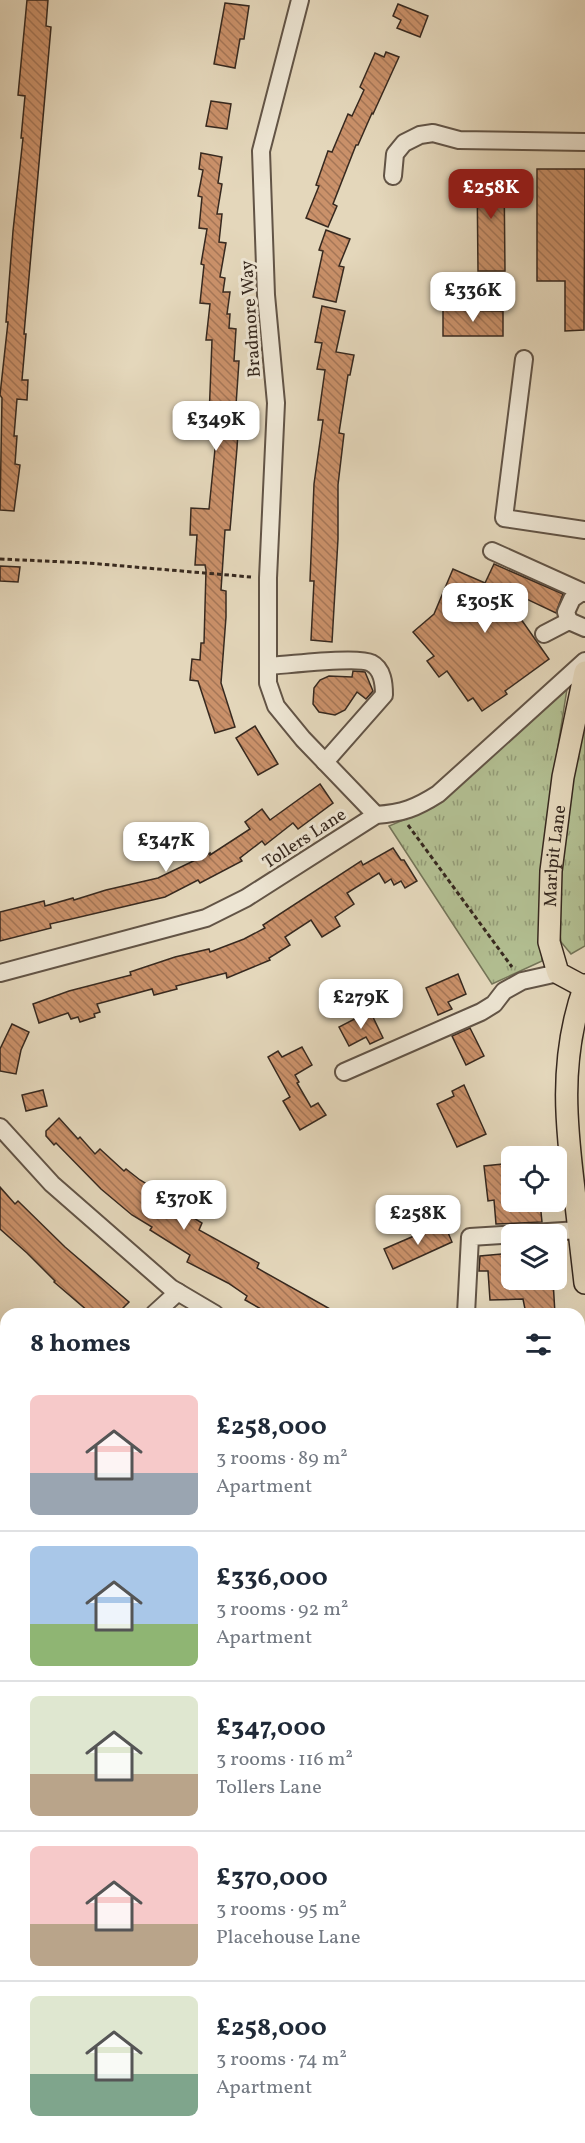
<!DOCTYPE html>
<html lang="en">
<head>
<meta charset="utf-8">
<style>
  :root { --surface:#fff; --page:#f2f2f3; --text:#1f2937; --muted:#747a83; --line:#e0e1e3; --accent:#8f2418 }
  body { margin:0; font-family:Vollkorn,serif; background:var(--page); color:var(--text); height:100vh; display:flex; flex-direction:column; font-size:22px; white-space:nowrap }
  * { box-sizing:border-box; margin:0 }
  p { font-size:20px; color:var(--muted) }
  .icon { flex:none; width:33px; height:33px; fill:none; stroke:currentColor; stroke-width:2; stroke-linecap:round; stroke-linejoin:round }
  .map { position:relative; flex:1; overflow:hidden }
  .drawer { position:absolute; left:0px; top:1308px; width:585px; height:836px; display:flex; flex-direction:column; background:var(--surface); border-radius:18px 18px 0 0; box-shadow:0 6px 24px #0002 }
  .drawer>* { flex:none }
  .controls { position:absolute; left:501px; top:1146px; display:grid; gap:12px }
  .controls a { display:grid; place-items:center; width:66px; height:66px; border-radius:9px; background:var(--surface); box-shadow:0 6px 24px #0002; font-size:30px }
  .price { position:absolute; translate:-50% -51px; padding:0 14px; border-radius:12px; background:#fff; color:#222; font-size:20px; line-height:39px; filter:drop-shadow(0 2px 3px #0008) }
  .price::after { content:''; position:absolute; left:50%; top:36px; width:18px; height:14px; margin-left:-9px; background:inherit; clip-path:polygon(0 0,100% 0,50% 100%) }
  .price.active { background:var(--accent); color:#fff }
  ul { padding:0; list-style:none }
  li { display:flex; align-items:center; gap:18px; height:150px; padding:0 30px }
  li+li { border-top:2px solid var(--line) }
  li span { display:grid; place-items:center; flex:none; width:168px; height:120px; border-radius:9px; color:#555 }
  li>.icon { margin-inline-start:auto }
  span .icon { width:72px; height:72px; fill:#fffc; stroke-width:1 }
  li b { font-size:26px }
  h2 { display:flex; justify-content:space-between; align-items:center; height:72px; padding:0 30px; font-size:26px }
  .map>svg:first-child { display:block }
  .grass { fill:url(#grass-tufts); stroke:#747458; stroke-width:1.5 }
  .building { fill:url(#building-back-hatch); stroke:#37291f; stroke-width:1.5 }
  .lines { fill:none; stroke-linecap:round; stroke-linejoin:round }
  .minor-casing { stroke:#625446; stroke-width:20 }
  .major-casing { stroke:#37291f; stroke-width:24 }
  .path { stroke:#37291f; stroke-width:3; stroke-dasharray:4.5 3; stroke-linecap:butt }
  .minor { stroke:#ede5d3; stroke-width:16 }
  .major { stroke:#e4d7bb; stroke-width:21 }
  .labels { text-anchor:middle; stroke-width:6; stroke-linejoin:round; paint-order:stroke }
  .street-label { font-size:18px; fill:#37291f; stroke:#ede5d3 }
</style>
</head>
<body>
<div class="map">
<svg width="585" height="2143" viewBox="0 0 585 2143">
  <defs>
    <pattern id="grass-tufts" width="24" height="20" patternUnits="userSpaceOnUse" patternTransform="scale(1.5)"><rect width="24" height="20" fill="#b2be91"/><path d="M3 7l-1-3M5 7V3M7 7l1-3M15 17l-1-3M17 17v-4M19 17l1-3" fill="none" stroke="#929a76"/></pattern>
    <pattern id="building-back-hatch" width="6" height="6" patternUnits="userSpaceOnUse" patternTransform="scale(1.5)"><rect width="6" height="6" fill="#ca916a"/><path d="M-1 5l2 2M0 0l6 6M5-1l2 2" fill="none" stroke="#a57657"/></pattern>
  </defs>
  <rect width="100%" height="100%" fill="#e4d7bb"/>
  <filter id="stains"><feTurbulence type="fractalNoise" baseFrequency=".00333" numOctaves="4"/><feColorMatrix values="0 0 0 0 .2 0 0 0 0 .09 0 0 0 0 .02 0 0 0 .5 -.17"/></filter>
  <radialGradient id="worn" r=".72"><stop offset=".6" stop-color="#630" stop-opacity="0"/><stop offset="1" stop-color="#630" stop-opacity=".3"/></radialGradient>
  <!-- grass -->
  <g class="grass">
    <path d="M 567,689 C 553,779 536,870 542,961 L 492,984 L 389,826 L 434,807 Z"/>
    <polygon points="585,707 585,946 571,954 561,942 559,928 561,875 573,773"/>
    <polygon points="0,1376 6,1382 6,1425 0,1430"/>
    <polygon points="6,1445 6,1491 0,1497 0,1450"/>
    <polygon points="0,1516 6,1523 6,1647 0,1652"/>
  </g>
  <!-- building -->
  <g class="building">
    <polygon points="27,0 48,0 46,26 51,27 24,334 26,334 22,380 28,380 27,400 17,399 14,436 17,436 15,464 20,465 14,511 0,510 2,398 0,395 8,322 6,322 13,231 23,138 21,138 25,96 18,95"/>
    <polygon points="225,3 249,6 244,39 240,39 235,68 214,64"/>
    <polygon points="398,4 428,16 420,37 397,28 401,20 393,16"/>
    <polygon points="386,52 399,57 373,114 372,113 358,145 356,145 333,204 337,206 328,227 306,218 319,186 316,185 328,151 332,152 348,114 352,116 364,90 360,87 375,53 384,57"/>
    <polygon points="211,101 231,104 227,129 206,126"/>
    <polygon points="201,153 222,157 218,183 222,184 217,214 222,214 219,242 226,243 220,277 225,278 223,292 230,292 227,314 230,314 229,328 236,329 234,361 239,361 236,405 233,405 232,432 238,432 237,448 230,530 225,530 221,590 226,591 226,617 221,683 235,727 215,733 198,681 190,680 192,659 200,660 201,643 204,643 206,570 205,565 195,565 197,535 190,535 191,508 209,509 218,419 209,418 212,340 206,340 210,304 200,303 204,265 201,264 207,229 199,228 202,197 198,196 203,170 199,169"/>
    <polygon points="537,169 585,169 584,330 565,331 565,281 537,281"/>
    <polygon points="477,170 504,170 505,271 478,271"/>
    <polygon points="326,230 350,239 339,266 344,267 336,302 313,297 323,251 319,250"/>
    <polygon points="322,306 345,311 336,352 354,355 350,375 348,375 339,433 344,434 338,485 338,539 332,642 311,640 314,581 310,581 314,484 323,420 318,420 325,370 317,369 322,343 315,342"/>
    <polygon points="443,310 503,311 503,336 443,336"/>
    <polygon points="494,564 563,594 556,613 497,585 549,659 505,691 507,694 482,711 473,698 468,701 447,671 439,677 427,661 434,656 413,632 434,614 453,569 485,583"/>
    <polygon points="0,566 20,567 18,582 0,581"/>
    <polygon points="353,671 365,672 373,691 366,699 357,692 345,710 335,715 319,712 313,704 314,688 320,680 329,676 352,677"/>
    <polygon points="255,726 278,764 258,775 236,738"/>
    <polygon points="320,784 333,803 298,829 293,823 265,845 262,841 240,858 242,861 200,883 198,880 165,897 50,924 51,928 0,941 0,912 44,901 45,906 73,898 74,900 106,890 158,878 210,853 210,855 250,829 245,822 262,809 270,820"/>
    <polygon points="393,848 401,860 404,860 417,881 405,888 401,881 394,885 391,879 385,883 379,873 347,893 354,904 335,917 340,926 322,937 311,920 285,937 290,945 269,958 270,960 227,978 226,973 176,986 177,989 154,995 152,989 97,1004 100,1012 94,1014 95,1017 80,1022 78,1017 71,1019 68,1013 39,1023 33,1004 69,991 131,975 130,972 175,957 209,949 210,952 244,939 265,928 263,925 361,861 363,865"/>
    <polygon points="458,974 466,994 448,1002 452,1009 438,1015 426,988"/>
    <polygon points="370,1011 383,1038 370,1044 366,1037 349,1046 339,1027"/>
    <polygon points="12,1024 29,1032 21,1050 16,1074 0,1071 0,1049"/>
    <polygon points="470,1028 484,1056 466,1065 452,1036"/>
    <polygon points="302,1047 312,1065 295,1075 299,1082 297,1083 311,1107 318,1103 326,1115 300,1130 283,1101 290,1097 268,1057 278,1051 282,1057"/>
    <polygon points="464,1085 486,1134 457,1147 437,1104 454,1096 452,1091"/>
    <polygon points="43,1090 47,1106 26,1111 22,1095"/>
    <polygon points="59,1118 78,1139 80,1137 95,1154 100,1149 124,1171 126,1169 140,1180 160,1192 158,1196 202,1223 199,1230 259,1263 257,1268 339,1314 270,1314 245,1300 247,1296 228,1283 187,1262 190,1255 150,1230 152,1227 132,1215 101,1189 56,1143 54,1145 46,1136 46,1131"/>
    <polygon points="512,1163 512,1202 540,1202 542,1222 496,1224 494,1200 488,1201 484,1166"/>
    <polygon points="0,1187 15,1204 18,1201 65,1247 129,1302 117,1314 95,1314 88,1311 54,1282 55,1281 27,1253 0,1229"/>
    <polygon points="444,1223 452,1242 393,1269 384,1249"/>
    <polygon points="512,1253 512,1280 553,1280 555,1314 526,1314 523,1299 490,1300 488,1271 479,1271 480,1256"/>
  </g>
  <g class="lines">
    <!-- minor casing -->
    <g class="minor-casing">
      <g id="minor">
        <polyline points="300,0 261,151 266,295 276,403 268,578 268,683 276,706 303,739 376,815"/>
        <polyline points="393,176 395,154 404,143 420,135 433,133 459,140 585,142"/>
        <polyline points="524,359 504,518 585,530"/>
        <polyline points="492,551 585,593"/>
        <polyline points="569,621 566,612 572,599 582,592"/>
        <polyline points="544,634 569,621 585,628"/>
        <path d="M 268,666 C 286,665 358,656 371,663 C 383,669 384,684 384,695 L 325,762"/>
        <path d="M 0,973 L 206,918 L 246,898 L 376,815 C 403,813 416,808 438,794 L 585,661"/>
        <polyline points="344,1072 481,1012 494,1004 504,991 522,981 558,973"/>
        <polyline points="0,1127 52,1184 171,1288 215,1314"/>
        <polyline points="154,1314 178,1292"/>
        <polyline points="466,1314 470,1237 579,1230"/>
        <polyline points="579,1341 585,1342"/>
        <polyline points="0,1431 6,1426"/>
        <polyline points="579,1504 585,1606"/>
        <polyline points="579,1664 585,1661"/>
        <polyline points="1,2094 6,2090"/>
        <polyline points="579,2124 585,2122"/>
        <polyline points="519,2143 536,2138"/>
      </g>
    </g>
    <!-- major casing -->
    <g class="major-casing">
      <g id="major">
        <path d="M 585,985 C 558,1059 566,1129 576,1205 C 579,1231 582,1257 585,1283"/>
        <path id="s1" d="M 584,987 L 558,973 L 549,942 L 551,871 L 563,777 L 585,672"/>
        <polyline points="579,1398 585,1387"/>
        <polyline points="579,1464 585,1458"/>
        <polyline points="0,1964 6,1961"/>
      </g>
    </g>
    <!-- path -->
    <g class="path">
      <polyline points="0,559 88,563 251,577"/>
      <polyline points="408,825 512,967"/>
      <polyline points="579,1426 583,1427 585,1420"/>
      <polyline points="0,1556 6,1562"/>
      <polyline points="0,1652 6,1647"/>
    </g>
    <!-- minor -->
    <use href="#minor" class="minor"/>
    <!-- major -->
    <use href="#major" class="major"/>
  </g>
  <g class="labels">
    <!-- street labels -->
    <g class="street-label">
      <text transform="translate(250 319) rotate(-94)" y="6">Bradmore Way</text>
      <text transform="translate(304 838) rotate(-33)" y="6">Tollers Lane</text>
      <text dy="6" stroke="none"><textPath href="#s1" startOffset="148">Marlpit Lane</textPath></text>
    </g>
  </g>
  <rect width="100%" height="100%" filter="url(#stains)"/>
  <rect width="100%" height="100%" fill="url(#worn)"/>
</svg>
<div class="controls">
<a><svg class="icon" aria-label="locate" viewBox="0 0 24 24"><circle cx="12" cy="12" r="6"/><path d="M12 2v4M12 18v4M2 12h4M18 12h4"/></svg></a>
<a><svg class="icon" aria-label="layers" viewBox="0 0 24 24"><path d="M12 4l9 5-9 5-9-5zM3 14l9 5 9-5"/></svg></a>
</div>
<b class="price active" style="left:491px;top:220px">£258K</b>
<b class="price" style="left:473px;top:323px">£336K</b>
<b class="price" style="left:216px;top:452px">£349K</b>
<b class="price" style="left:485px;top:634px">£305K</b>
<b class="price" style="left:166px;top:873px">£347K</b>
<b class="price" style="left:361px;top:1030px">£279K</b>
<b class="price" style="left:184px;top:1231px">£370K</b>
<b class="price" style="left:418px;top:1246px">£258K</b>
<section class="drawer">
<h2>8 homes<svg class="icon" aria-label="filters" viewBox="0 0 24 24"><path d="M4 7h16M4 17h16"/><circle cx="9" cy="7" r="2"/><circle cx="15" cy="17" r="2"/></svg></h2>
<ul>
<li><span style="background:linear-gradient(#f6c9c9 65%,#9aa5b1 0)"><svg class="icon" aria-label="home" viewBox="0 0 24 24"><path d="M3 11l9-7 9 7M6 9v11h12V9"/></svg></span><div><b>£258,000</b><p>3 rooms · 89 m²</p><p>Apartment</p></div></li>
<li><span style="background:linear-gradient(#a9c7e8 65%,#8fb573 0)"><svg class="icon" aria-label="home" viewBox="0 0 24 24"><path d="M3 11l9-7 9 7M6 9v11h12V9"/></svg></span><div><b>£336,000</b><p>3 rooms · 92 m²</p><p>Apartment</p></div></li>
<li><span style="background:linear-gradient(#dfe7d0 65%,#b9a48a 0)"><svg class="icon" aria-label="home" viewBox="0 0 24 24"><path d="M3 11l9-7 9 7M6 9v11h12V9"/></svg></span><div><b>£347,000</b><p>3 rooms · 116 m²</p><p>Tollers Lane</p></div></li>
<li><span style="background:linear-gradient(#f6c9c9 65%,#b9a48a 0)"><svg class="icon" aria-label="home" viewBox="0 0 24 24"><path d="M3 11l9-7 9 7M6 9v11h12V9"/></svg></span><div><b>£370,000</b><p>3 rooms · 95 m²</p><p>Placehouse Lane</p></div></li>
<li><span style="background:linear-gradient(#dfe7d0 65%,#7fa58c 0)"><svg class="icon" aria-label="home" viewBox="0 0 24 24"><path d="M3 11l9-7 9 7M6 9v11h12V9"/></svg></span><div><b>£258,000</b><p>3 rooms · 74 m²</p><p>Apartment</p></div></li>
</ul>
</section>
</div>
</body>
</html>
